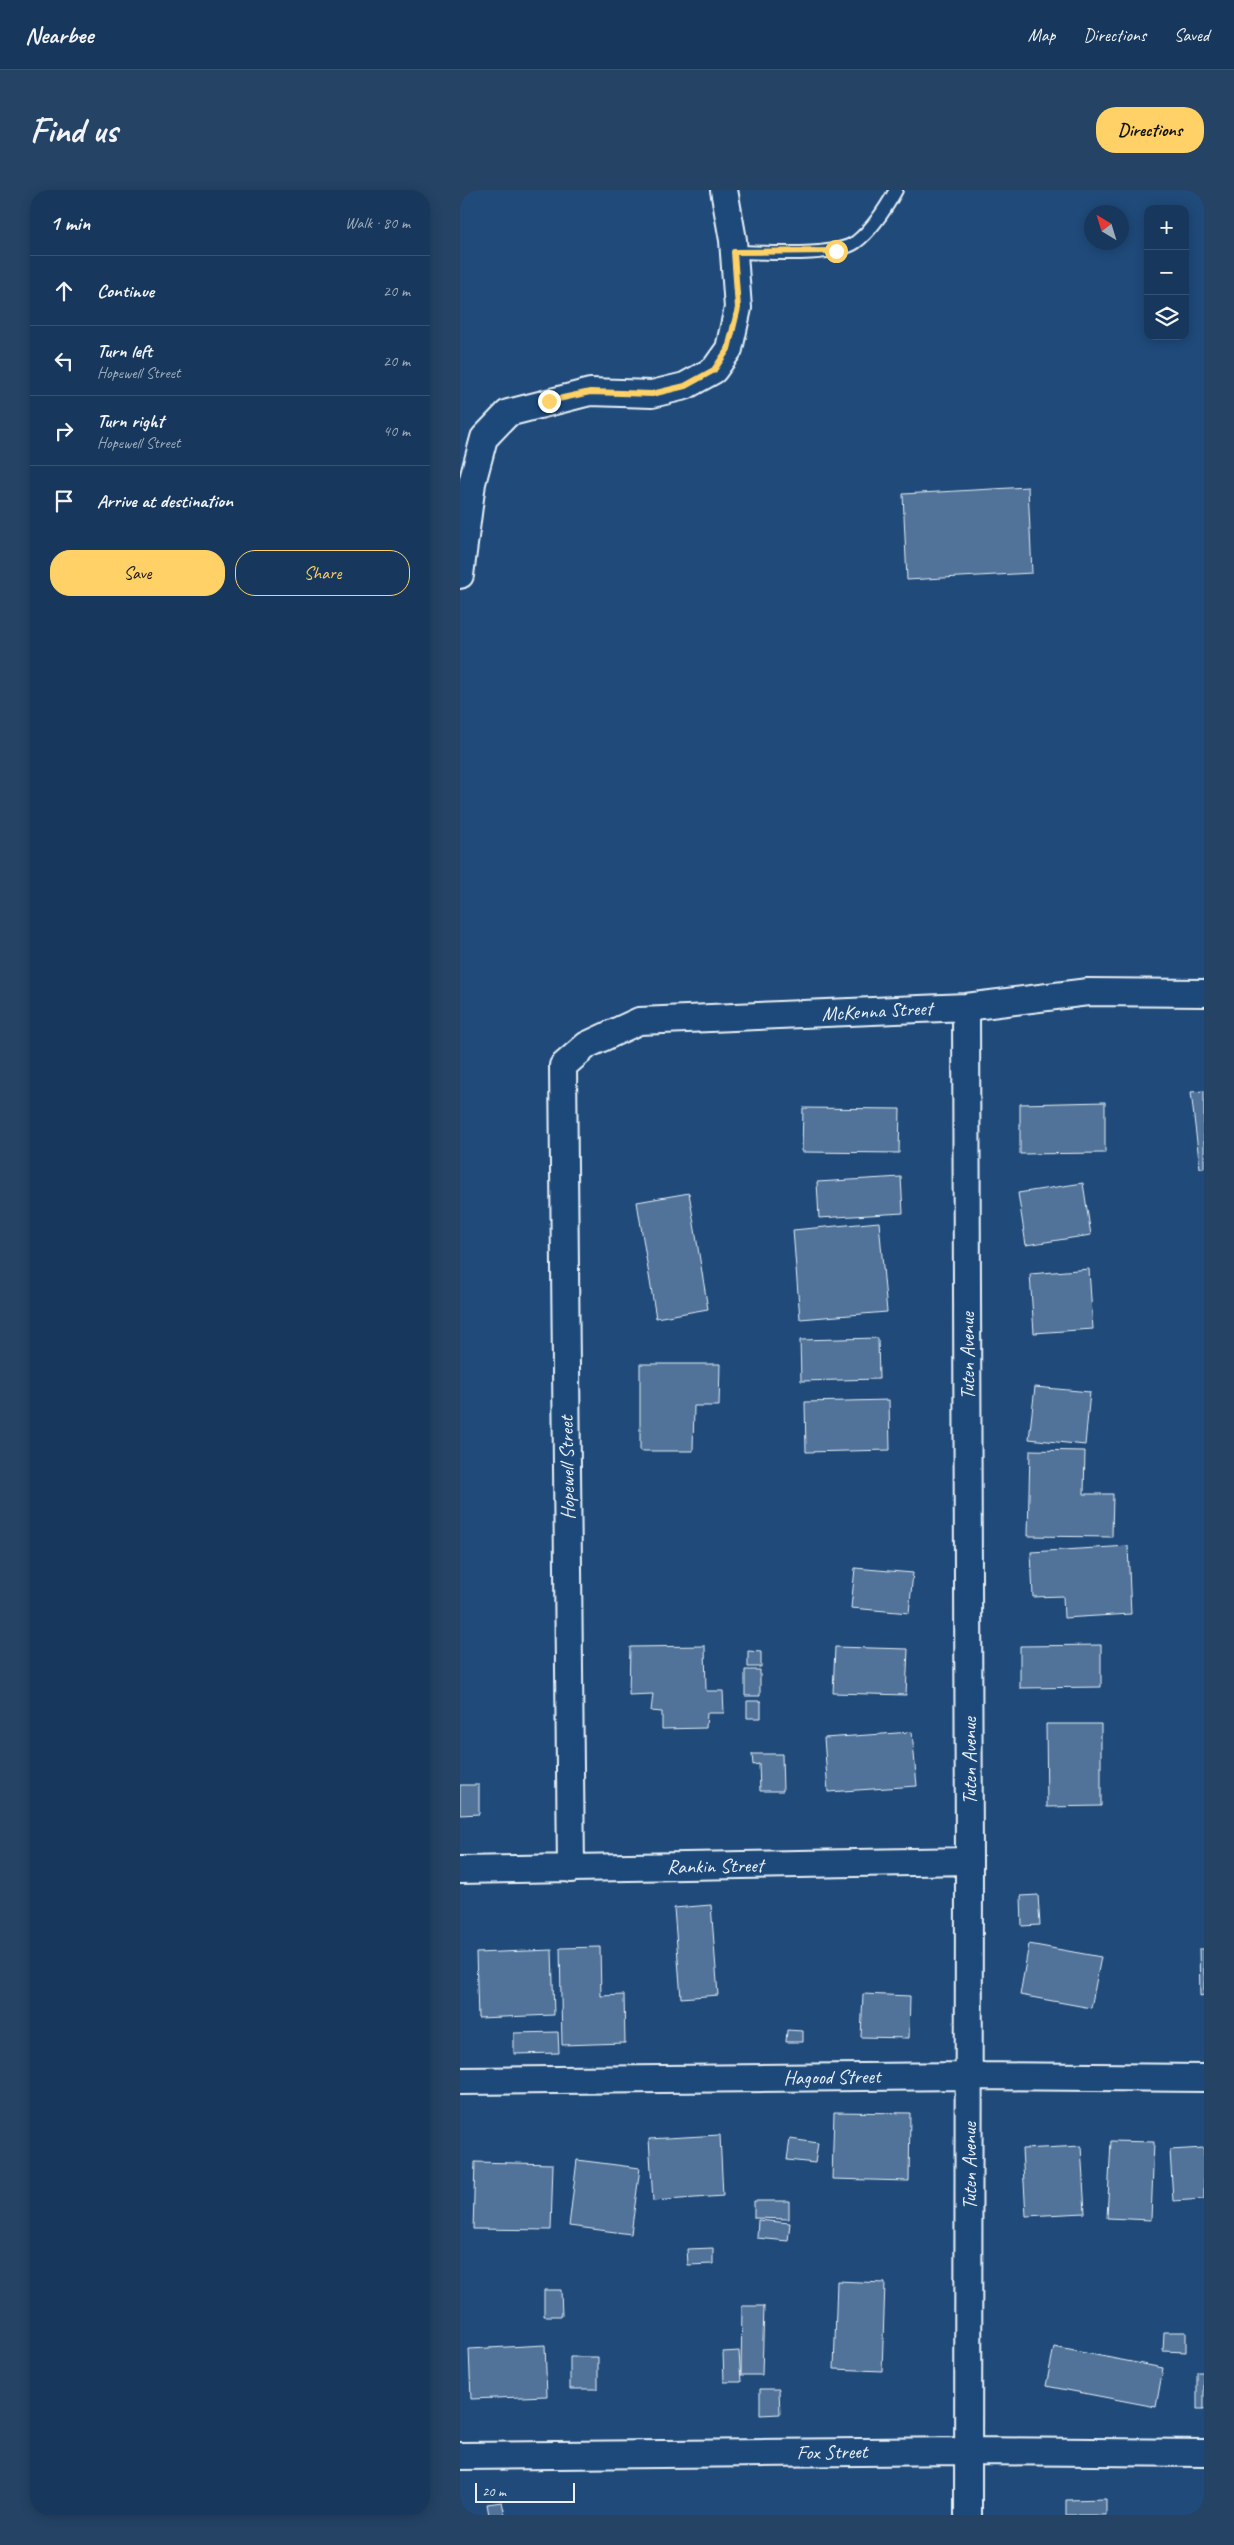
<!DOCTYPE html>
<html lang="en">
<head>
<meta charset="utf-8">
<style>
  body { margin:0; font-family:Caveat,sans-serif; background:#244365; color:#f1f3f6 }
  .controls { position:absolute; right:15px; top:15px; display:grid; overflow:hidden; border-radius:10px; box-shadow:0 2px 12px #0003 }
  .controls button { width:45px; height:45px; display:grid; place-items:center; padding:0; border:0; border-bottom:1px solid #365272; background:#17385c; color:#f1f3f6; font:25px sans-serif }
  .compass { position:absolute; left:624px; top:15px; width:45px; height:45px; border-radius:50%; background:#17385c; box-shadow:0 2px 12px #0003; rotate:322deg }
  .scale { position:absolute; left:15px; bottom:12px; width:100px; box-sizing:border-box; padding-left:5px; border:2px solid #e8f1f8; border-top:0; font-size:14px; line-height:18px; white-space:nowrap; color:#e8f1f8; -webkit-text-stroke:4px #1f4a7a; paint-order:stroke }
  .stop { position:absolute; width:15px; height:15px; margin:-11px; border:4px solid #ffd166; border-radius:50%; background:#fff }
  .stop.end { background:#ffd166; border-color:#fff; box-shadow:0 1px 5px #0008 }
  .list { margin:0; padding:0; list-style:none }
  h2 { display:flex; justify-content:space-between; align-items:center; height:65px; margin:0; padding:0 20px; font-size:21px }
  h2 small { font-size:16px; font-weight:400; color:#9eacbb }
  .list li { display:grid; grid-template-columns:32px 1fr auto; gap:15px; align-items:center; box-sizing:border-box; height:70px; padding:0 20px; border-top:1px solid #365272 }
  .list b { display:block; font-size:19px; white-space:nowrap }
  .list p { margin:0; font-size:16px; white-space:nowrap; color:#9eacbb }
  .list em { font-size:16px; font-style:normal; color:#9eacbb }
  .actions { display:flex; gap:10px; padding:15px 20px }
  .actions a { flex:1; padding:11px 0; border:1px solid #ffd166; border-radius:20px; text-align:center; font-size:18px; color:#ffd166 }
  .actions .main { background:#ffd166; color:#111 }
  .icon { flex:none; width:28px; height:28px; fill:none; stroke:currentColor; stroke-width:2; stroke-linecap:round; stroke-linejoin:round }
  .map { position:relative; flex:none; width:744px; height:2325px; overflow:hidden; border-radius:20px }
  header { display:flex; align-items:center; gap:30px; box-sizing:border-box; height:70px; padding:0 25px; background:#17385c; border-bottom:1px solid #365272 }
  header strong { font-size:24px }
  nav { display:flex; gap:28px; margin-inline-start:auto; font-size:18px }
  .intro { display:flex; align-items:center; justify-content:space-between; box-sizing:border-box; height:120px; padding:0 30px }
  h1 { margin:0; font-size:35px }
  .button { padding:12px 22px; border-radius:20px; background:#ffd166; color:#111; font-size:18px; font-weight:700 }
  main { display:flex; gap:30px; padding:0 30px }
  aside { flex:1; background:#17385c; border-radius:20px; box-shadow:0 2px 12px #0003 }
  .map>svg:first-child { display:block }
  .building { fill:#517399; stroke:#e8f1f8 }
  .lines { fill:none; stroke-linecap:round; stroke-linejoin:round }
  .lane-casing { stroke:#e8f1f8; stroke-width:16 }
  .street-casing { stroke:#e8f1f8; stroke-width:30 }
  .lane { stroke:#1f4a7a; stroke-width:12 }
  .street { stroke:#1f4a7a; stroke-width:26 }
  .route { stroke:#ffd166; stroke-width:6 }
  .labels { text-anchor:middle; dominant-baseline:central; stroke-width:4; stroke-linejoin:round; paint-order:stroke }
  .street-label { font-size:20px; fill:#e8f1f8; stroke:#1f4a7a }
</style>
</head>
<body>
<header>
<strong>Nearbee</strong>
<nav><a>Map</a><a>Directions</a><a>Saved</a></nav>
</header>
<div class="intro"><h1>Find us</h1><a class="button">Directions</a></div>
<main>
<aside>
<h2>1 min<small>Walk · 80 m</small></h2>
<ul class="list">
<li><svg class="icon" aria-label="ahead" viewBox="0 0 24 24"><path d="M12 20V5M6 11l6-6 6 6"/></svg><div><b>Continue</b></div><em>20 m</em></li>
<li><svg class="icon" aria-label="left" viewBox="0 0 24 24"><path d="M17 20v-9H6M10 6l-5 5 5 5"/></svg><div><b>Turn left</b><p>Hopewell Street</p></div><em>20 m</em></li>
<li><svg class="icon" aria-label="right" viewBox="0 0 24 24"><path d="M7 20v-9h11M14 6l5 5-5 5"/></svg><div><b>Turn right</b><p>Hopewell Street</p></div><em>40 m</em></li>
<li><svg class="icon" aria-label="arrive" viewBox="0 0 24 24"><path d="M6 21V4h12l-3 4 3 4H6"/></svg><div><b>Arrive at destination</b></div></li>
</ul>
<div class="actions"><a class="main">Save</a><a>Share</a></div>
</aside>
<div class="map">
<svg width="744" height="2325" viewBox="0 0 744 2325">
  <rect width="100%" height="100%" fill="#1f4a7a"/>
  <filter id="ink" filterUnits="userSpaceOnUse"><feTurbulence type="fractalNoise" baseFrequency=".02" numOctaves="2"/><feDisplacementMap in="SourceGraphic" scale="10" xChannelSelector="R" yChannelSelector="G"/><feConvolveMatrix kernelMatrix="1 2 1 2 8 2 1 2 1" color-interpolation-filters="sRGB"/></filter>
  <g filter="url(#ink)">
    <path class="building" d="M 568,297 L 572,383 L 447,390 L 443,304 Z
      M 744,901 L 744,978 L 740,978 L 731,902 Z
      M 645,912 L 645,963 L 560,964 L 560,914 Z
      M 343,918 L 440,919 L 439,963 L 342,962 Z
      M 441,987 L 443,1023 L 359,1028 L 357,992 Z
      M 623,993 L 631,1045 L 566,1055 L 558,1003 Z
      M 229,1003 L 248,1119 L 196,1128 L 177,1012 Z
      M 419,1032 L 427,1122 L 340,1129 L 333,1040 Z
      M 629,1079 L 633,1139 L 574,1143 L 570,1084 Z
      M 418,1148 L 419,1189 L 341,1191 L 340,1150 Z
      M 180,1174 L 260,1174 L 259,1216 L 234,1216 L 233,1261 L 180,1261 Z
      M 575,1197 L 630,1202 L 625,1255 L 569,1249 Z
      M 429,1210 L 430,1260 L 346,1262 L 345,1212 Z
      M 570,1260 L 625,1261 L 624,1304 L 653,1304 L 652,1347 L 568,1346 Z
      M 668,1356 L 671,1424 L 604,1428 L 603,1406 L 573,1407 L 571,1362 Z
      M 395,1378 L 453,1383 L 449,1423 L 391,1418 Z
      M 641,1455 L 641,1497 L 560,1498 L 560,1456 Z
      M 245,1456 L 246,1501 L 263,1501 L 264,1523 L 247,1523 L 246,1538 L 202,1539 L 202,1522 L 191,1521 L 193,1504 L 169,1505 L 170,1457 Z
      M 375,1457 L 448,1459 L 446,1505 L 373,1503 Z
      M 288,1461 L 301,1462 L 301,1477 L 288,1477 Z
      M 285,1480 L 300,1480 L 300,1506 L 285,1506 Z
      M 287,1511 L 301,1511 L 301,1528 L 287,1528 Z
      M 586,1534 L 641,1534 L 641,1616 L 587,1617 Z
      M 452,1542 L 457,1596 L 368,1602 L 364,1548 Z
      M 292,1564 L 322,1564 L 323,1601 L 300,1601 L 299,1574 L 293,1575 Z
      M 0,1595 L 19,1595 L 19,1624 L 0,1625 Z
      M 578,1705 L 580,1735 L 562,1736 L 561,1706 Z
      M 251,1715 L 258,1805 L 221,1808 L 214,1718 Z
      M 569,1754 L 641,1767 L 631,1818 L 560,1805 Z
      M 140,1757 L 141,1806 L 164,1805 L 165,1853 L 102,1855 L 100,1758 Z
      M 739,1759 L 744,1759 L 744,1805 L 740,1806 Z
      M 92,1760 L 94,1825 L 18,1828 L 16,1763 Z
      M 403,1804 L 450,1806 L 449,1848 L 401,1847 Z
      M 327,1840 L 343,1841 L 343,1852 L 326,1852 Z
      M 98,1842 L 99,1863 L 54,1864 L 54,1843 Z
      M 374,1922 L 450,1923 L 449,1991 L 372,1989 Z
      M 260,1945 L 263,2006 L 193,2011 L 189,1949 Z
      M 330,1949 L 358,1953 L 355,1973 L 327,1970 Z
      M 651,1951 L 694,1952 L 691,2030 L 647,2028 Z
      M 621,1956 L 625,2023 L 566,2026 L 562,1959 Z
      M 744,1958 L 744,2009 L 713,2011 L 710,1960 Z
      M 117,1970 L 180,1978 L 171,2044 L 109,2036 Z
      M 15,1972 L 93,1974 L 91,2040 L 13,2039 Z
      M 294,2011 L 329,2011 L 329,2029 L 294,2028 Z
      M 298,2030 L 330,2033 L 328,2051 L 297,2048 Z
      M 253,2058 L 253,2074 L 228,2075 L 227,2059 Z
      M 377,2091 L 425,2093 L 422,2181 L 374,2179 Z
      M 84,2100 L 101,2100 L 102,2126 L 84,2126 Z
      M 282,2116 L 304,2116 L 302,2185 L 281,2185 Z
      M 704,2142 L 726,2142 L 726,2162 L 703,2161 Z
      M 85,2155 L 87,2206 L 11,2209 L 9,2159 Z
      M 594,2157 L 703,2178 L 696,2217 L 586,2196 Z
      M 279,2161 L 281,2192 L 264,2192 L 263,2162 Z
      M 110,2167 L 138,2167 L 138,2199 L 110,2199 Z
      M 737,2182 L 744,2182 L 744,2219 L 737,2219 Z
      M 300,2199 L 319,2199 L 320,2224 L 300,2225 Z
      M 646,2309 L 646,2325 L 606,2325 L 606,2310 Z
      M 42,2312 L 45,2325 L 29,2325 L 27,2314 Z"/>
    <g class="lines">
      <defs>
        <path id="lane" d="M 274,62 C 303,62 374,68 396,52 C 413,39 426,18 436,0"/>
        <path id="street" d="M 0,385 L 12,293 L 24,248 L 48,223 L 130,202 L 192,204 L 225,196 L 254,180 L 269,159 L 278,118 L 273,50 L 264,0
          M 506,817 L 509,1671 L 508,2325
          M 111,1679 L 103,876 L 127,855 L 179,831 L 506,817 L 628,802 L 744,803
          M 0,1680 L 509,1671
          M 0,1891 L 509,1886 L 744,1888
          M 0,2266 L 507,2261 L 744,2263"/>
      </defs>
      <use href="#lane" class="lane-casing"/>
      <use href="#street" class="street-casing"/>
      <use href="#lane" class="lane"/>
      <use href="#street" class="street"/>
    </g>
  </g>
  <g class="lines" filter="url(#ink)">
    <path class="route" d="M 89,211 L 130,202 L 192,204 L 225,196 L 254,180 L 268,159 L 278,118 L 274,62 L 376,61"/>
  </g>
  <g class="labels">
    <g class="street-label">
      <text transform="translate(417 821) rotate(-3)">McKenna Street</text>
      <text transform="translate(507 1166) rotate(-90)">Tuten Avenue</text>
      <text transform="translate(107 1278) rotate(-91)">Hopewell Street</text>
      <text transform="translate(509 1571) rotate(-90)">Tuten Avenue</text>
      <text transform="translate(255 1676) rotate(-1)">Rankin Street</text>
      <text transform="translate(372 1887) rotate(-1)">Hagood Street</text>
      <text transform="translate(509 1976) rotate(-90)">Tuten Avenue</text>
      <text transform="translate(372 2262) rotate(-1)">Fox Street</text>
    </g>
  </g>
</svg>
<div class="controls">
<button>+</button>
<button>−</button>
<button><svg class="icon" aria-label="layers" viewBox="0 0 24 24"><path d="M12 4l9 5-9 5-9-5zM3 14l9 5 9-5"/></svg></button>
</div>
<svg class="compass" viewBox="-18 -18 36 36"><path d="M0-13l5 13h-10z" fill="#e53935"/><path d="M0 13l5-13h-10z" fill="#9eacbb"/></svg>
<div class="scale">20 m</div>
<div class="stop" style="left:376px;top:61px"></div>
<div class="stop end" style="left:89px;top:211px"></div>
</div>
</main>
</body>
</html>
